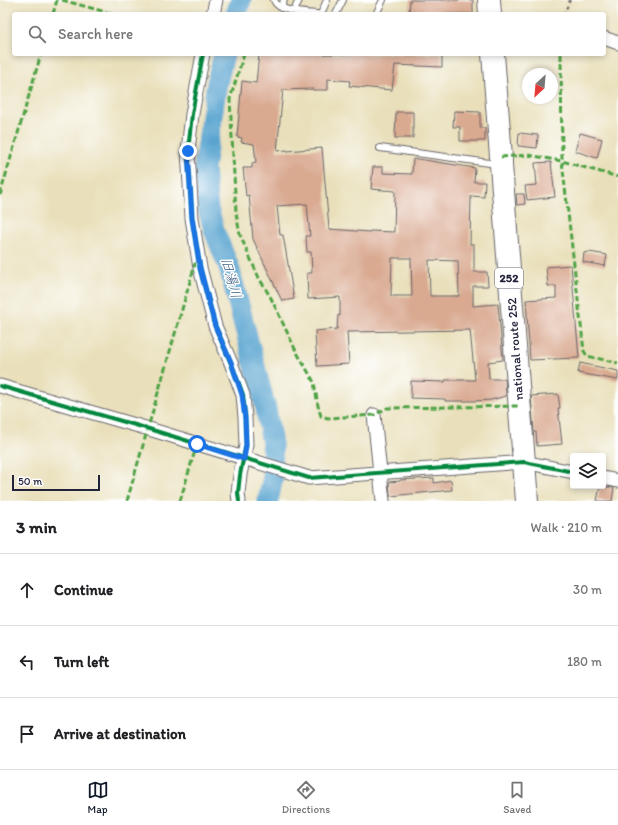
<!DOCTYPE html>
<html lang="en">
<head>
<meta charset="utf-8">
<style>
  body { margin:0; font-family:Itim,"Klee One",sans-serif; background:#f2f2f2; color:#202124 }
  .controls { position:absolute; right:12px; bottom:12px; display:grid; overflow:hidden; border-radius:4px; box-shadow:0 2px 6px #0003 }
  .controls button { width:36px; height:36px; display:grid; place-items:center; padding:0; border:0; border-bottom:1px solid #e0e0e0; background:#fff; color:#202124; font:20px sans-serif }
  .compass { position:absolute; left:522px; top:68px; width:36px; height:36px; border-radius:50%; background:#fff; box-shadow:0 2px 6px #0003; rotate:206deg }
  .scale { position:absolute; left:12px; bottom:10px; width:88px; box-sizing:border-box; padding-left:4px; border:2px solid #22223b; border-top:0; font-size:11px; line-height:14px; white-space:nowrap; color:#22223b; -webkit-text-stroke:3px #fff; paint-order:stroke }
  .stop { position:absolute; width:12px; height:12px; margin:-9px; border:3px solid #1a73e8; border-radius:50%; background:#fff }
  .stop.end { background:#1a73e8; border-color:#fff; box-shadow:0 1px 4px #0008 }
  .list { margin:0; padding:0; list-style:none }
  h2 { display:flex; justify-content:space-between; align-items:center; height:52px; margin:0; padding:0 16px; font-size:17px }
  h2 small { font-size:13px; font-weight:400; color:#757577 }
  .list li { display:grid; grid-template-columns:26px 1fr auto; gap:12px; align-items:center; box-sizing:border-box; height:72px; padding:0 16px; border-top:1px solid #e0e0e0 }
  .list b { display:block; font-size:15px; white-space:nowrap }
  .list em { font-size:13px; font-style:normal; color:#757577 }
  .icon { flex:none; width:22px; height:22px; fill:none; stroke:currentColor; stroke-width:2; stroke-linecap:round; stroke-linejoin:round }
  .map { position:relative; flex:none; width:618px; height:501px; overflow:hidden }
  .search { position:absolute; background:#fff; box-shadow:0 2px 6px #0003; left:12px; right:12px; top:12px; height:44px; display:flex; align-items:center; gap:10px; box-sizing:border-box; padding:0 14px; border-radius:4px; color:#757577; font-size:15px }
  .sheet { height:268px; background:#fff }
  nav { display:flex; justify-content:space-around; align-items:center; box-sizing:border-box; height:56px; border-top:1px solid #e0e0e0; background:#fff; font-size:11px; color:#757577 }
  nav a { display:grid; justify-items:center; gap:2px }
  nav .on { color:#111827 }
  .map>svg:first-child { display:block }
  .lines { fill:none; stroke-linecap:round; stroke-linejoin:round }
  .river { stroke:#56a3cf; stroke-width:21 }
  .building { fill:#d9a990; fill-rule:evenodd }
  .lane-casing { stroke:#686468; stroke-width:8 }
  .street-casing { stroke:#686468; stroke-width:15 }
  .highway-casing { stroke:#686468; stroke-width:24 }
  .path { stroke:#686468; stroke-width:2; stroke-dasharray:3 3; stroke-linecap:butt }
  .lane { stroke:#fff; stroke-width:6 }
  .street { stroke:#fff; stroke-width:13 }
  .highway { stroke:#fff; stroke-width:22 }
  .quiet { stroke:#50a245; stroke-width:3; stroke-dasharray:6 3; stroke-linecap:butt }
  .cycleway-casing { stroke:#fff; stroke-width:6 }
  .cycleway { stroke:#00873e; stroke-width:4 }
  .route { stroke:#1a73e8; stroke-width:5 }
  .labels { text-anchor:middle; dominant-baseline:central; stroke-width:3; stroke-linejoin:round; paint-order:stroke }
  .shield { fill:#fff; stroke:#646476; stroke-width:1 }
  .shield-label { font-size:12px; font-weight:bold; fill:#22223b }
  .street-label { font-size:13px; fill:#22223b; stroke:#fff }
  .water-label { font-size:14px; font-style:italic; fill:#395c7e; stroke:#fff }
</style>
</head>
<body>
<div class="map">
<svg width="618" height="501" viewBox="0 0 618 501">
  <rect width="100%" height="100%" fill="#fff"/>
  <filter id="ink" filterUnits="userSpaceOnUse"><feTurbulence type="fractalNoise" baseFrequency=".025" numOctaves="2"/><feDisplacementMap in="SourceGraphic" scale="8" xChannelSelector="R" yChannelSelector="G"/><feConvolveMatrix kernelMatrix="1 2 1 2 8 2 1 2 1" color-interpolation-filters="sRGB"/></filter>
  <filter id="wash" filterUnits="userSpaceOnUse"><feTurbulence type="fractalNoise" baseFrequency=".012" numOctaves="4" result="noise"/><feDisplacementMap in="SourceGraphic" scale="16" xChannelSelector="R" yChannelSelector="G"/><feGaussianBlur stdDeviation="0.9" result="paint"/><feColorMatrix in="noise" values="0 0 0 0 0 0 0 0 0 0 0 0 0 0 0 0 0 1.4 0 .05"/><feComposite in="paint" operator="in"/></filter>
  <g filter="url(#wash)">
    <rect width="100%" height="100%" fill="#e9e0bb"/>
    <g class="lines">
      <path class="river" d="M 236,14 L 241,0
        M 224,54 L 217,83 L 204,169 L 208,209 L 215,233 L 229,267 L 266,409 L 272,444 L 273,477 L 268,501"/>
    </g>
    <g id="blocks">
      <path class="building" d="M 410,0 L 473,0 L 473,14 L 409,14 Z
        M 259,54 L 442,54 L 442,67 L 395,65 L 392,90 L 349,86 L 350,81 L 328,79 L 328,90 L 313,90 L 313,89 L 283,90 L 277,151 L 287,150 L 287,151 L 322,148 L 329,229 L 370,232 L 370,231 L 394,232 L 395,191 L 371,189 L 373,167 L 383,167 L 383,173 L 412,174 L 413,159 L 418,159 L 475,168 L 474,182 L 485,182 L 484,197 L 471,196 L 470,244 L 474,244 L 474,272 L 487,272 L 488,286 L 473,286 L 473,306 L 498,304 L 503,360 L 488,362 L 489,379 L 505,379 L 506,396 L 491,400 L 473,401 L 445,401 L 445,399 L 411,398 L 411,381 L 445,382 L 445,380 L 475,380 L 470,330 L 347,332 L 349,364 L 317,366 L 315,331 L 337,329 L 338,315 L 340,316 L 340,297 L 308,299 L 307,273 L 312,273 L 311,252 L 307,252 L 306,236 L 310,236 L 307,204 L 277,206 L 280,235 L 283,235 L 294,299 L 282,301 L 253,239 L 249,195 L 246,196 L 243,168 L 252,168 L 252,163 L 256,162 L 254,144 L 241,142 L 242,138 L 237,137 L 242,81 L 256,83 ZM 392,258 L 411,258 L 412,296 L 391,296 ZM 429,260 L 458,261 L 459,296 L 430,296 Z
        M 454,111 L 480,112 L 480,128 L 485,128 L 485,141 L 460,141 L 460,127 L 453,127 Z
        M 396,112 L 413,112 L 413,138 L 395,138 Z
        M 519,133 L 538,135 L 537,148 L 518,146 Z
        M 580,133 L 602,139 L 597,158 L 575,151 Z
        M 551,162 L 555,197 L 527,200 L 525,186 L 537,185 L 535,163 Z
        M 516,194 L 524,194 L 525,204 L 517,205 Z
        M 589,252 L 607,255 L 605,266 L 583,262 L 584,253 Z
        M 571,265 L 579,358 L 530,360 L 526,300 L 556,298 L 556,286 L 548,286 L 546,267 Z
        M 580,363 L 618,371 L 618,380 L 578,373 Z
        M 558,394 L 560,408 L 558,408 L 562,444 L 537,446 L 536,432 L 534,432 L 531,396 Z
        M 434,478 L 434,483 L 451,480 L 452,490 L 390,496 L 389,482 L 400,481 L 400,480 Z
        M 600,486 L 614,488 L 612,501 L 597,501 Z"/>
    </g>
  </g>
  <g filter="url(#ink)">
    <use href="#blocks" fill-opacity="0" stroke="#686468" stroke-width="1"/>
    <g class="lines">
      <defs>
        <path id="lane" d="M 274,0 C 278,12 305,13 317,14
          M 281,8 L 284,0
          M 294,11 L 299,0
          M 321,14 L 327,0
          M 336,14 L 343,0
          M 376,14 L 383,0
          M 380,148 L 497,164"/>
        <path id="street" d="M 213,14 L 216,0
          M 604,38 L 618,43
          M 203,54 L 192,114 L 188,151 L 192,218 L 200,268 L 215,326 L 231,363 L 243,395 L 245,418 L 246,445 L 240,475 L 238,493 L 239,501
          M 0,386 L 149,429 L 309,478 L 524,462 L 573,472
          M 374,415 L 383,501
          M 603,478 L 618,481"/>
        <path id="highway" d="M 489,0 L 490,14
          M 493,54 L 501,157 L 501,165 L 527,501"/>
      </defs>
      <use href="#lane" class="lane-casing"/>
      <use href="#street" class="street-casing"/>
      <use href="#highway" class="highway-casing"/>
      <path class="path" d="M 564,14 L 570,0"/>
      <use href="#lane" class="lane"/>
      <use href="#street" class="street"/>
      <use href="#highway" class="highway"/>
      <path class="quiet" d="M 62,0 L 113,14
        M 53,14 L 57,0
        M 244,54 L 230,99 L 236,213 L 240,235 L 259,278 L 271,298 L 296,351 L 314,382 L 318,406 L 321,416 L 328,418 L 374,415 L 387,408 L 519,406
        M 561,54 L 562,161 L 584,351 L 587,356 L 618,363
        M 501,157 L 528,155 L 562,161 L 618,177
        M 0,195 L 41,54
        M 127,501 L 195,264 L 199,262
        M 180,501 L 197,444"/>
      <defs>
        <path id="cycleway" d="M 203,54 L 192,114 L 188,151 L 192,218 L 200,268 L 215,326 L 231,363 L 243,395 L 245,418 L 246,445 L 240,475 L 238,493 L 239,501
          M 0,386 L 149,429 L 309,478 L 524,462 L 573,472"/>
      </defs>
      <use href="#cycleway" class="cycleway-casing"/>
      <use href="#cycleway" class="cycleway"/>
    </g>
  </g>
  <g class="lines" filter="url(#ink)">
    <path class="route" d="M 188,151 L 192,218 L 200,268 L 215,326 L 231,362 L 242,395 L 245,418 L 246,445 L 244,459 L 197,444"/>
  </g>
  <g class="labels">
    <rect class="shield" x="495" y="268" width="28" height="20" rx="3"/>
    <g class="shield-label">
      <text x="509" y="278">252</text>
    </g>
    <g class="street-label">
      <text transform="translate(515 349) rotate(-94)">national route 252</text>
    </g>
    <g class="water-label">
      <text transform="translate(231 278) rotate(74)">旧湯川</text>
    </g>
  </g>
</svg>
<div class="controls">
<button><svg class="icon" aria-label="layers" viewBox="0 0 24 24"><path d="M12 4l9 5-9 5-9-5zM3 14l9 5 9-5"/></svg></button>
</div>
<svg class="compass" viewBox="-18 -18 36 36"><path d="M0-13l5 13h-10z" fill="#e53935"/><path d="M0 13l5-13h-10z" fill="#757577"/></svg>
<div class="scale">50 m</div>
<div class="stop" style="left:197px;top:444px"></div>
<div class="stop end" style="left:188px;top:151px"></div>
<div class="search"><svg class="icon" aria-label="search" viewBox="0 0 24 24"><circle cx="10" cy="10" r="6"/><path d="M15 15l6 6"/></svg>Search here</div>
</div>
<section class="sheet">
<h2>3 min<small>Walk · 210 m</small></h2>
<ul class="list">
<li><svg class="icon" aria-label="ahead" viewBox="0 0 24 24"><path d="M12 20V5M6 11l6-6 6 6"/></svg><div><b>Continue</b></div><em>30 m</em></li>
<li><svg class="icon" aria-label="left" viewBox="0 0 24 24"><path d="M17 20v-9H6M10 6l-5 5 5 5"/></svg><div><b>Turn left</b></div><em>180 m</em></li>
<li><svg class="icon" aria-label="arrive" viewBox="0 0 24 24"><path d="M6 21V4h12l-3 4 3 4H6"/></svg><div><b>Arrive at destination</b></div></li>
</ul>
</section>
<nav>
<a class="on"><svg class="icon" aria-label="map" viewBox="0 0 24 24"><path d="M3 6l6-2 6 2 6-2v14l-6 2-6-2-6 2zM9 4v14M15 6v14"/></svg>Map</a>
<a><svg class="icon" aria-label="directions" viewBox="0 0 24 24"><path d="M12 3l9 9-9 9-9-9zM9 14v-3h6M13 9l2 2-2 2"/></svg>Directions</a>
<a><svg class="icon" aria-label="saved" viewBox="0 0 24 24"><path d="M7 4h10v16l-5-4-5 4z"/></svg>Saved</a>
</nav>
</body>
</html>
